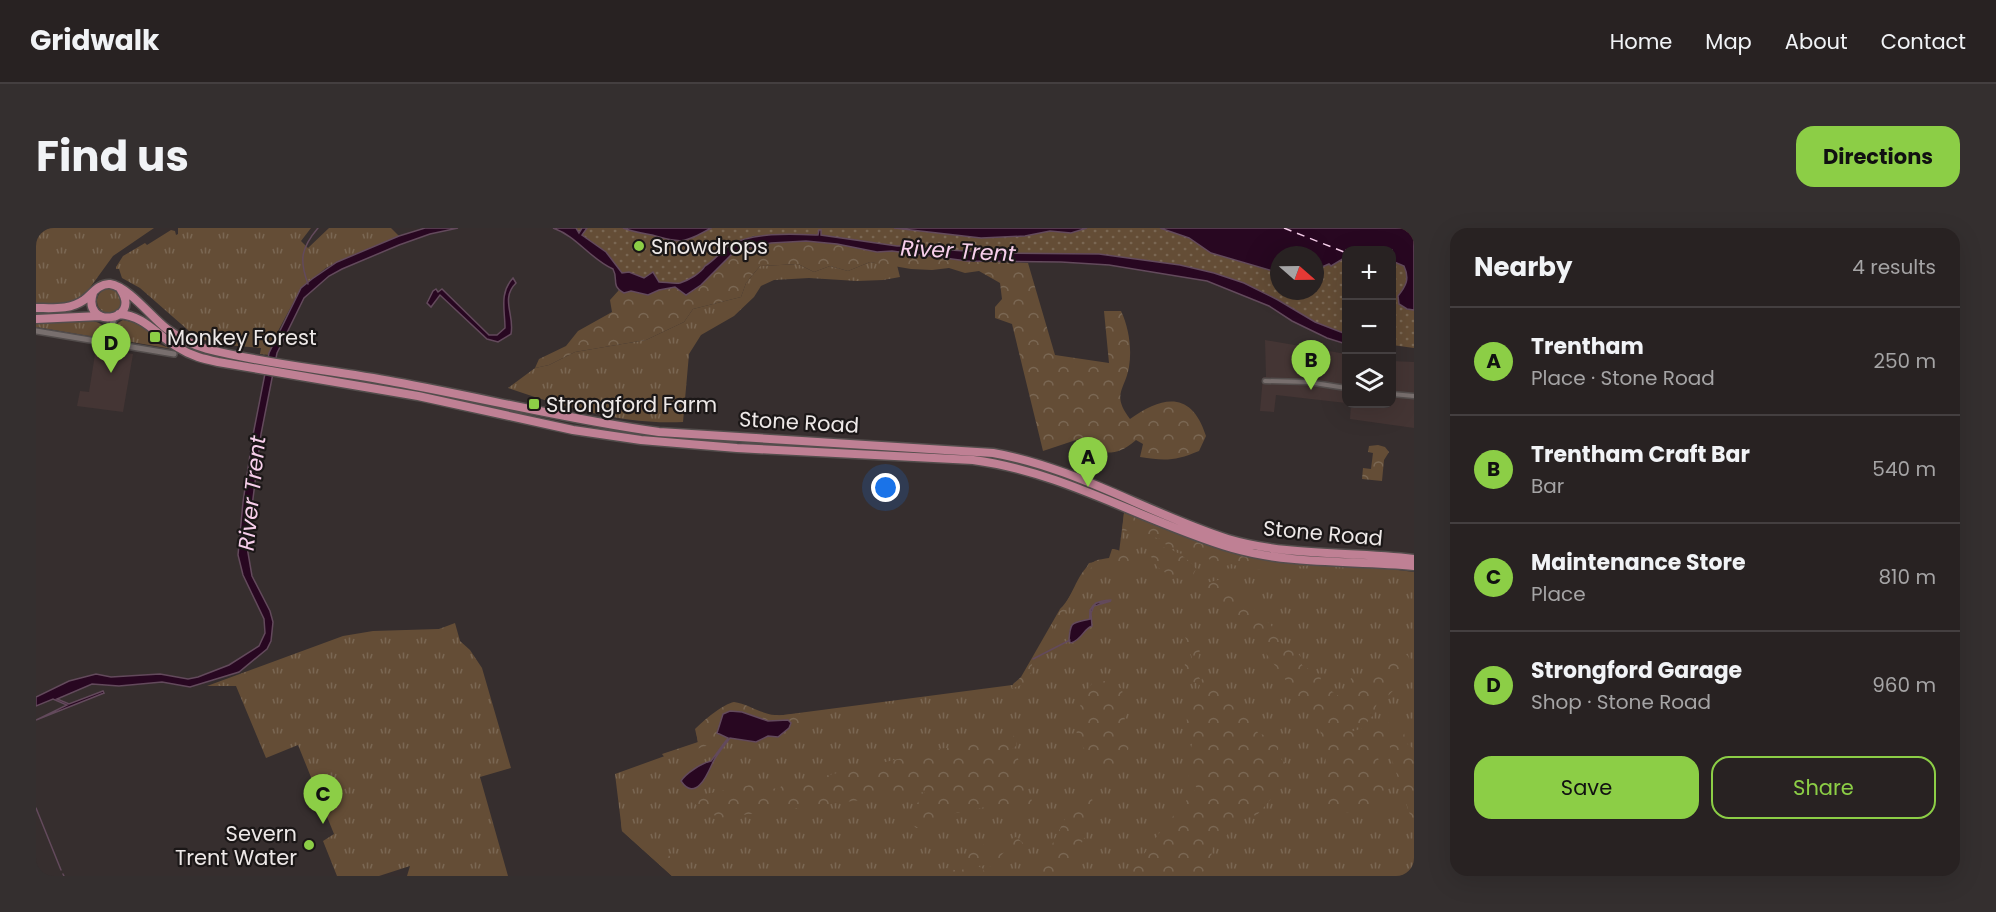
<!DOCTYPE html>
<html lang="en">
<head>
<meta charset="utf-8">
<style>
  body { margin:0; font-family:Poppins,sans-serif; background:#342f2f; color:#f1f3f6 }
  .controls { position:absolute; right:18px; top:18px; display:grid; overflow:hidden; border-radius:12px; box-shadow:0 6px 24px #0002 }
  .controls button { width:54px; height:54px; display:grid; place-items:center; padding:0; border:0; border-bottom:2px solid #443f40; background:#282222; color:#f1f3f6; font:30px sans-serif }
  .compass { position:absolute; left:1234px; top:18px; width:54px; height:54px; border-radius:50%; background:#282222; box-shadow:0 6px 24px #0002; rotate:110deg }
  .you { position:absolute; left:850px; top:260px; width:21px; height:21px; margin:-15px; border:4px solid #fff; border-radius:50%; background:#1a73e8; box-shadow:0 0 0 9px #1a73e833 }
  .badge { display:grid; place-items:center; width:39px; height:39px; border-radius:50%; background:#8cce46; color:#111; font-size:20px; font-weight:700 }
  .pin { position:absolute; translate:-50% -50px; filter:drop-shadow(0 2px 3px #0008) }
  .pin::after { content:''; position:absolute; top:32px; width:21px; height:18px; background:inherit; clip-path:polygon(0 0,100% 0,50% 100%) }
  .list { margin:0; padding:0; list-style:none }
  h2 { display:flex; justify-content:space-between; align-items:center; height:78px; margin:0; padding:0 24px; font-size:26px }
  h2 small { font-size:20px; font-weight:400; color:#a5a4a5 }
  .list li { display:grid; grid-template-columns:39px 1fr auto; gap:18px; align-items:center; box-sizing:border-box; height:108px; padding:0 24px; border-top:2px solid #443f40 }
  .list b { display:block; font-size:22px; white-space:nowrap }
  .list p { margin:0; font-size:20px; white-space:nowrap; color:#a5a4a5 }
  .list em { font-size:20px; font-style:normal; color:#a5a4a5 }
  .actions { display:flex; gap:12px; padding:18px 24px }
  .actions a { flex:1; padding:14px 0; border:2px solid #8cce46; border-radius:18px; text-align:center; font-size:21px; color:#8cce46 }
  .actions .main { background:#8cce46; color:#111 }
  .icon { flex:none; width:33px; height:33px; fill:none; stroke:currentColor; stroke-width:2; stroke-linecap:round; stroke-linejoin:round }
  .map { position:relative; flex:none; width:1378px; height:648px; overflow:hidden; border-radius:18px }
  header { display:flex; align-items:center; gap:36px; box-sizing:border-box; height:84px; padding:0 30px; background:#282222; border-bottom:2px solid #443f40 }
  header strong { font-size:28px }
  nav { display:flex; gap:33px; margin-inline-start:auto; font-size:21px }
  .intro { display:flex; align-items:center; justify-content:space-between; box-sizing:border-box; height:144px; padding:0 36px }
  h1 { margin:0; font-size:42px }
  .button { padding:15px 27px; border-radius:18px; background:#8cce46; color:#111; font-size:21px; font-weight:700 }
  main { display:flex; gap:36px; padding:0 36px }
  aside { flex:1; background:#282222; border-radius:18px; box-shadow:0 6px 24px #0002 }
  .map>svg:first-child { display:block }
  .built { fill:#443534 }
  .grass { fill:url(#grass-tufts) }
  .forest { fill:url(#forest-crowns) }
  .park { fill:url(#park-dots); fill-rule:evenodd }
  .water { fill:#280721; stroke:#634a5c; stroke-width:1.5 }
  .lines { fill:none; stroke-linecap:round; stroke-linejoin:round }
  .stream { stroke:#634a5c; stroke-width:1.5 }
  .ferry { stroke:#f7cfeb; stroke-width:1.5; stroke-dasharray:8 6; stroke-linecap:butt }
  .pedestrian-casing { stroke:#534d4c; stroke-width:7 }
  .minor-casing { stroke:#534d4c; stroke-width:8 }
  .trunk-casing { stroke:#534d4c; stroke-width:11 }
  .pedestrian { stroke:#786f6e; stroke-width:4 }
  .minor { stroke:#786f6e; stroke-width:5 }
  .trunk { stroke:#bf8094; stroke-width:8 }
  .poi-dot { fill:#8cce46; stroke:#1b1717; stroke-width:2 }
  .labels { text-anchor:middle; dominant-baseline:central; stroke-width:4.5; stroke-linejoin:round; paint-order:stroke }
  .poi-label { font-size:21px; fill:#ede8e7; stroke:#1b1717; text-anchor:start }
  .street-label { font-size:21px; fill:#ede8e7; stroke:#1b1717 }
  .water-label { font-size:22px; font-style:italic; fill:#f7cfeb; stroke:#1b1717 }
</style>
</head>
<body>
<header>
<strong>Gridwalk</strong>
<nav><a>Home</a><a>Map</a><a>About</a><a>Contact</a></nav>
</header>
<div class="intro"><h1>Find us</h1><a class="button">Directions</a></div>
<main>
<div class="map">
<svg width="1378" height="648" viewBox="0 0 1378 648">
  <defs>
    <pattern id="grass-tufts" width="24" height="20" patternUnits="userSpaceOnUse" patternTransform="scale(1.5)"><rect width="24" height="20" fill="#644d36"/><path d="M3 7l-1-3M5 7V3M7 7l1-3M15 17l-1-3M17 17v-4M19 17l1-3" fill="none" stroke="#7a6753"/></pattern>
    <pattern id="forest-crowns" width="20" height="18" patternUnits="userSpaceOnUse" patternTransform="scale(1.5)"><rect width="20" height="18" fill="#644d36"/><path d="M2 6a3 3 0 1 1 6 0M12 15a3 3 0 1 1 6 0" fill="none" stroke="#7a6753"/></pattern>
    <pattern id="park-dots" width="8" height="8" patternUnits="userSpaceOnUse" patternTransform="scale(1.5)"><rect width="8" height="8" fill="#644d36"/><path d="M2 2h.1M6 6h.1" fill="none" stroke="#7a6753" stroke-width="1.8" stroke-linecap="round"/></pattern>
  </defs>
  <rect width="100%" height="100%" fill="#362e2e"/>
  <path class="built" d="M 1229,112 L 1310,126 L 1310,175 L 1240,167 L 1238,184 L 1224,183 L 1227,149 L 1230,149 Z
    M 60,120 L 97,126 L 87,184 L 41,178 L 44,163 L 53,164 Z
    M 1356,133 L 1378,134 L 1378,200 L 1314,191 L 1315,176 L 1356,176 Z"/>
  <path class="grass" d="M 0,0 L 118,0 L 77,28 L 53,61 L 37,75 L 24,77 L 0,77 Z
    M 142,0 L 275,0 L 265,13 L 272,20 L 293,0 L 355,0 L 363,8 L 301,34 L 290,40 L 265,60 L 242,103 L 233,127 L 224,126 L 225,120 L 189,117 L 161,110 L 104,60 L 86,50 L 83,41 L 80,41 L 80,39 L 87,28 L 109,15 L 111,17 L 135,2 L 139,3 L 140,7 L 142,6 Z
    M 834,34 L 861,37 L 864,49 L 847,52 L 821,53 L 773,50 L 738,52 L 725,58 L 718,69 L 698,88 L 665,107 L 653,126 L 647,194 C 588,197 527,179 472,160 L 499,140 L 513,137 L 539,124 L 610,112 L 648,94 L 657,81 L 705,69 L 710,55 L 724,38 L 762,36 L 778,44 L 794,38 L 812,43 Z
    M61 73a12 12 0 1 1 24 0a12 12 0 1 1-24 0Z
    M 87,92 L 104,96 L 116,107 L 116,111 L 120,115 L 136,121 L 78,111 L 77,101 L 82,95 Z
    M 43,93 C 55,93 67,91 70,105 L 65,110 L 0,99 L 0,95 Z
    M 1088,285 L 1182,319 L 1378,344 L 1378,648 L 636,648 L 586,603 L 579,546 L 662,516 L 660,501 L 732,489 L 983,456 L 1053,335 L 1065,333 L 1081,340 Z
    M 419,395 L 424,413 L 434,422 L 446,440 L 475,540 L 444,549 L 472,648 L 371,648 L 374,638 L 343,648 L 301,648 L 287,613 L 298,606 L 262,517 L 230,530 L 200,458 L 171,458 L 307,408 L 337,403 L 403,401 Z"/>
  <path class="forest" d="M 770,13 L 801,16 L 840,24 L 856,23 L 931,33 L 992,35 L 1019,127 L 1073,135 L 1068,83 L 1085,83 C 1093,100 1096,121 1093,139 C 1089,162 1075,166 1094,191 C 1127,167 1156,163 1170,208 L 1163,223 C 1139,233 1129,233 1104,229 L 1107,216 L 1100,212 C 1081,228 1075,225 1051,223 L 1049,209 L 1007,223 L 976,96 L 959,90 L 959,79 L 966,71 L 964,55 L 943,43 L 929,45 L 913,40 L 896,42 L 875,41 L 834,34 L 812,43 L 794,38 L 778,44 L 762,36 L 724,38 L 710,55 L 705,69 L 657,81 L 648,94 L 610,112 L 539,124 L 513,137 L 499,140 L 503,131 L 530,118 L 542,103 L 576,84 L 574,72 L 583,62 L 588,65 L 595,63 L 612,67 L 622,62 L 639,59 L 650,67 L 665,57 L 699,23 L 735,15 Z
    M 1342,217 L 1349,219 L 1353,224 L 1348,232 L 1346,253 L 1326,251 L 1327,240 L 1335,241 L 1337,225 L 1332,224 L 1333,218 Z
    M 1088,285 L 1182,319 L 1271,336 L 1268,338 C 1243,340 1219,345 1195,336 L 1190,338 L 1184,337 L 1169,329 L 1156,328 L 1130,317 L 1128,312 L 1092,302 L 1086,304 Z
    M 1116,319 C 1121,320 1127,319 1131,320 C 1141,323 1155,333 1160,341 L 1157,347 L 1146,352 C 1131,347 1115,339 1114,322 Z
    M 1076,321 C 1087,321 1097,332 1096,343 L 1083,346 L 1071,338 L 1061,335 L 1055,340 L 1032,379 L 1017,400 L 1012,414 L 1003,423 L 1002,429 L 996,434 L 996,442 L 989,456 L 976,460 L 977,456 L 985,449 L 1024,381 C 1039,367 1040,343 1059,333 C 1063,331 1068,331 1073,330 Z
    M 1186,351 L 1201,365 L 1214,370 L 1223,391 L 1229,391 L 1239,402 L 1238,405 L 1244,411 L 1246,418 L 1255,418 L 1266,430 L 1266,437 C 1272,442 1281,443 1285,449 L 1284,455 L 1304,469 L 1314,457 L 1315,449 L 1326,450 L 1371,427 L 1373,430 C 1366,449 1361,466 1341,474 L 1338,487 L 1334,490 L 1330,496 L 1322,495 L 1310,485 L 1310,489 L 1302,503 L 1317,503 L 1351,494 L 1357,498 L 1358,496 L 1367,500 L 1370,515 L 1378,521 L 1378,599 L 1355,529 L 1353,511 L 1345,512 L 1345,521 L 1341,525 L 1348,556 L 1349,581 L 1338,585 L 1325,579 L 1318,583 L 1308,585 L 1304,592 L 1292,596 L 1289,517 L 1282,496 L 1212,401 L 1193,380 L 1171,367 L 1166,356 Z
    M 1149,408 L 1153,408 L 1156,412 L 1155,415 L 1164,420 L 1162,434 L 1167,437 L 1164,440 L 1166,445 L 1163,449 L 1165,453 L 1169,445 L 1173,447 L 1173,451 L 1183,455 L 1215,481 L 1215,491 L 1222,505 L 1239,511 L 1243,516 L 1242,522 L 1237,523 L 1239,530 L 1245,531 L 1255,540 L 1256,546 L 1247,552 L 1244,561 L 1220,588 L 1208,583 L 1204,598 L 1199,598 L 1191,607 L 1174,617 L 1177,620 L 1175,623 C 1178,636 1172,639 1164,647 L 1092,648 L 1127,600 L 1161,560 L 1153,549 L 1152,531 L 1156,516 L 1150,498 L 1153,472 L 1162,464 L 1164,457 C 1152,452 1148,448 1149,433 L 1144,428 L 1148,420 L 1153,432 L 1156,430 Z
    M 1070,453 L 1086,461 L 1089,485 L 1088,501 L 1094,503 L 1091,513 L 1094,517 L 1086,537 L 1073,542 C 1059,536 1040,516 1040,499 C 1040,484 1048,466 1057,454 Z
    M 698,474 C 712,476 725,486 739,487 C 752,488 765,484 778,485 C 776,497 771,500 760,501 L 752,494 L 686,504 L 686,511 L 675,511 L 675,516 L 673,517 L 630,531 L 626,526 L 662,514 L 659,501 C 667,493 687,476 698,474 Z
    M 975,505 L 980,511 L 980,518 L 974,523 L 982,530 L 983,536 L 980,543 L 988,548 L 991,562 L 990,567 L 996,572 C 993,583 985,581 975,583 L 969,575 L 915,586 L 904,590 L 901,596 L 891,600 L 880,600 L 871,590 L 889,564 L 793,576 L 787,580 C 779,576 775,578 769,584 L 761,580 L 683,590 L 654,573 L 653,570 L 656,569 L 728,554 L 735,561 L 743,560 L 750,555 L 771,552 Z
    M 1045,570 L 1049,573 L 1056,571 L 1064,594 L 1049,600 L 1050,609 L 1047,611 C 1044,623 1041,632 1031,640 L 1033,644 L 1030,648 L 1000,648 L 1034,581 Z
    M 589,592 L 592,592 L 595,595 L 595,599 L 599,601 L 600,605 L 608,609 L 613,609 L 620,623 L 630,625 L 637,631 L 635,636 L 641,638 L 640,641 L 647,646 L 656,648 L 636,648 L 586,603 L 585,595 Z
    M 980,609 L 987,615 L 984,619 L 974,620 L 966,626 L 967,633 L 956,639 L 951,637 L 942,638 L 947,641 L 949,645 L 948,648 L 908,648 L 909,640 L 923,643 L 928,641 C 931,634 928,628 932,621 L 939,620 L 943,616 L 960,619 Z"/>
  <path class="park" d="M 540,0 L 1378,0 L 1378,120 L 1356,117 L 1356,22 L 1310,22 L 1310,106 L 1279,94 L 1242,72 L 1208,55 L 1178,45 L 1144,37 L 1063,26 L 960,25 L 884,20 L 876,18 L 861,18 L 785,7 L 785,2 L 782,7 L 717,8 L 685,26 L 669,38 C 665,45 653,53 644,55 C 638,56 629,54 623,54 L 617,44 L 608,50 L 601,48 L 591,58 L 587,55 L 584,48 L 586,49 L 586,45 L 570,24 L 541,4 ZM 1243,27 L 1279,27 L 1279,63 L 1243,63 Z"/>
  <path class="water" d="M 389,0 L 422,0 L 394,6 L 363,17 L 306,41 L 293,48 L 268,70 L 241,125 L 225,206 L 211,319 L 216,348 L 234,383 L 237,394 L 235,413 L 231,421 L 203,444 L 154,459 L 126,454 L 83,458 L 56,456 L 21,471 L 33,476 L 67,463 L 68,465 L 0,492 L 31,477 L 17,471 L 0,478 L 0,469 L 33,453 L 60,446 L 75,449 L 124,446 L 152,451 L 162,449 L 193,437 L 223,418 L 229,405 L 228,391 L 207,347 L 202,327 L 207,274 L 217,207 L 233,125 L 265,60 L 276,51 L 301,34 L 363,8 Z
    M 517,0 L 540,0 L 543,5 L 546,0 L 551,0 L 546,7 L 570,24 L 586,45 L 593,44 L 608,50 L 617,44 L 623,54 C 629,54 638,56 644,55 C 653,52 665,45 669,38 C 679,32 685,23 694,17 C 717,4 756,6 782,7 L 783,2 L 785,2 L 785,7 L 861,18 L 876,18 L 884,20 L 960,25 L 1063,26 L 1144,37 L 1178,45 L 1208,55 L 1242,72 L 1279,94 L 1310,106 L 1310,116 L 1291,110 L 1256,93 L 1233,78 L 1171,53 L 1073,37 L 1025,34 L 931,33 L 856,23 L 841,24 L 801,16 L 770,13 L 735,15 L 699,23 L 665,57 L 650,67 L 639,59 L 623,62 L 612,67 L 595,63 L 588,65 C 574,57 583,52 577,41 C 554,31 541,8 517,0 Z
    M 587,0 L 675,0 C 647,16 646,15 616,7 C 606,5 597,4 587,0 Z
    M 858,0 L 1051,0 L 1035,5 L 1014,3 L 989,8 L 945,10 Z
    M 1124,0 L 1378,0 L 1378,82 L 1371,81 L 1363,76 L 1362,68 C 1370,58 1374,51 1368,38 L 1356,33 L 1356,22 L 1310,22 L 1310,29 L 1295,38 L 1293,36 L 1279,42 L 1279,27 L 1243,27 L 1243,44 L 1237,43 L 1175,25 L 1153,10 Z
    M 477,50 L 480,55 C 464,71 479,87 475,106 L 462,114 L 451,111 L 404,67 L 395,79 L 391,75 L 397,63 L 400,61 L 402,64 L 406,61 L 453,107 L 461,107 L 469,100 C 469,82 463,65 477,50 Z
    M 1075,373 L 1058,378 L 1055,385 L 1056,398 C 1047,401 1047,411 1035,415 L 1033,413 C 1034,392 1037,395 1054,391 L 1054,382 L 1060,375 Z
    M 694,483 L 706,484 L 732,493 L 752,492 L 755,495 L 753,500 L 742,509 L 732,508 L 720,514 L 694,510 C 688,518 681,526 677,534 C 672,545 660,575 645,553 C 650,545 666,535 675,533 L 692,510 L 681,505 L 687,486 Z"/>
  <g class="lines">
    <path class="stream" d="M 272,56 C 263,32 265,20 282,0
      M 1054,391 C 1053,376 1060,373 1075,372
      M 997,431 L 1034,412
      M 0,580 L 25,642
      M 27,646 L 28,648"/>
    <path class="ferry" d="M 1248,0 L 1308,24"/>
    <defs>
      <path id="pedestrian" d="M 1229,153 L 1272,154 L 1310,160
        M 1356,166 L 1378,168"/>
      <path id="minor" d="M 0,103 L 138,126
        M 72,115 L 73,103 L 79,89"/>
      <path id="trunk" d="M 57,65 C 45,101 106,95 85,62
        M 0,80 C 17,80 34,82 48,72 C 56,66 63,55 74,56 C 93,59 116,90 131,101 C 143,110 157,117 171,121 C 233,137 297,142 359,154 C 447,170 534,192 623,204 L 957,225 C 1039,239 1113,286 1192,311 C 1253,329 1316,323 1378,331
        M 83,86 C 110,88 121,108 143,120 C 155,128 168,131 182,134 L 382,168 L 537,202 L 605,212 L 701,220 L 937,232 C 1029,244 1108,294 1196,320 C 1255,337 1318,332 1378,338
        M 0,91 L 64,88"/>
    </defs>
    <use href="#pedestrian" class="pedestrian-casing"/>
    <use href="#minor" class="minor-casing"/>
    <use href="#trunk" class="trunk-casing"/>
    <use href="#pedestrian" class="pedestrian"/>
    <use href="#minor" class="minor"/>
    <use href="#trunk" class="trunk"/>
  </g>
  <g class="poi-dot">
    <circle cx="603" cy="18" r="6"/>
    <rect x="113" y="103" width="12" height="12" rx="3"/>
    <rect x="492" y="170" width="12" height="12" rx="3"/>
    <circle cx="273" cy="617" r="6"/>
  </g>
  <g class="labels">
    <g class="poi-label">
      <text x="615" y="18">Snowdrops</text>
      <text x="131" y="109">Monkey Forest</text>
      <text x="510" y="176">Strongford Farm</text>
      <text x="261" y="605" text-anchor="end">Severn<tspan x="261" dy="24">Trent Water</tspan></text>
    </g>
    <g class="street-label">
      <text transform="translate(763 194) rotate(3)">Stone Road</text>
      <text transform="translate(1287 305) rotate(5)">Stone Road</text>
    </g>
    <g class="water-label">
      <text transform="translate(922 23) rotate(3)">River Trent</text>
      <text transform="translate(216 265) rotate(-84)">River Trent</text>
    </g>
  </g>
</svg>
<div class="controls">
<button>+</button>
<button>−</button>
<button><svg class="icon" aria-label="layers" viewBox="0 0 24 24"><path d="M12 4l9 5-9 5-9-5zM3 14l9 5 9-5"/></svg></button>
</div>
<svg class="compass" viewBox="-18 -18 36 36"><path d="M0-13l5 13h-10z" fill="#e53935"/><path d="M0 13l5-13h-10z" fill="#a5a4a5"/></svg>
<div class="you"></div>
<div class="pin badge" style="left:1052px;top:259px">A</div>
<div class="pin badge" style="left:1275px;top:162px">B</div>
<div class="pin badge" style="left:287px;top:596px">C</div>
<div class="pin badge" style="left:75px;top:145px">D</div>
</div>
<aside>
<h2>Nearby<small>4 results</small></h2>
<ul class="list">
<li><span class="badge">A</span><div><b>Trentham</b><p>Place · Stone Road</p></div><em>250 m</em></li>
<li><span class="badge">B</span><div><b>Trentham Craft Bar</b><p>Bar</p></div><em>540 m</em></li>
<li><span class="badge">C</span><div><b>Maintenance Store</b><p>Place</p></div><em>810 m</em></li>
<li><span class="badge">D</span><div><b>Strongford Garage</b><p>Shop · Stone Road</p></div><em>960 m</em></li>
</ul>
<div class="actions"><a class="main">Save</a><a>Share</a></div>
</aside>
</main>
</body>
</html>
